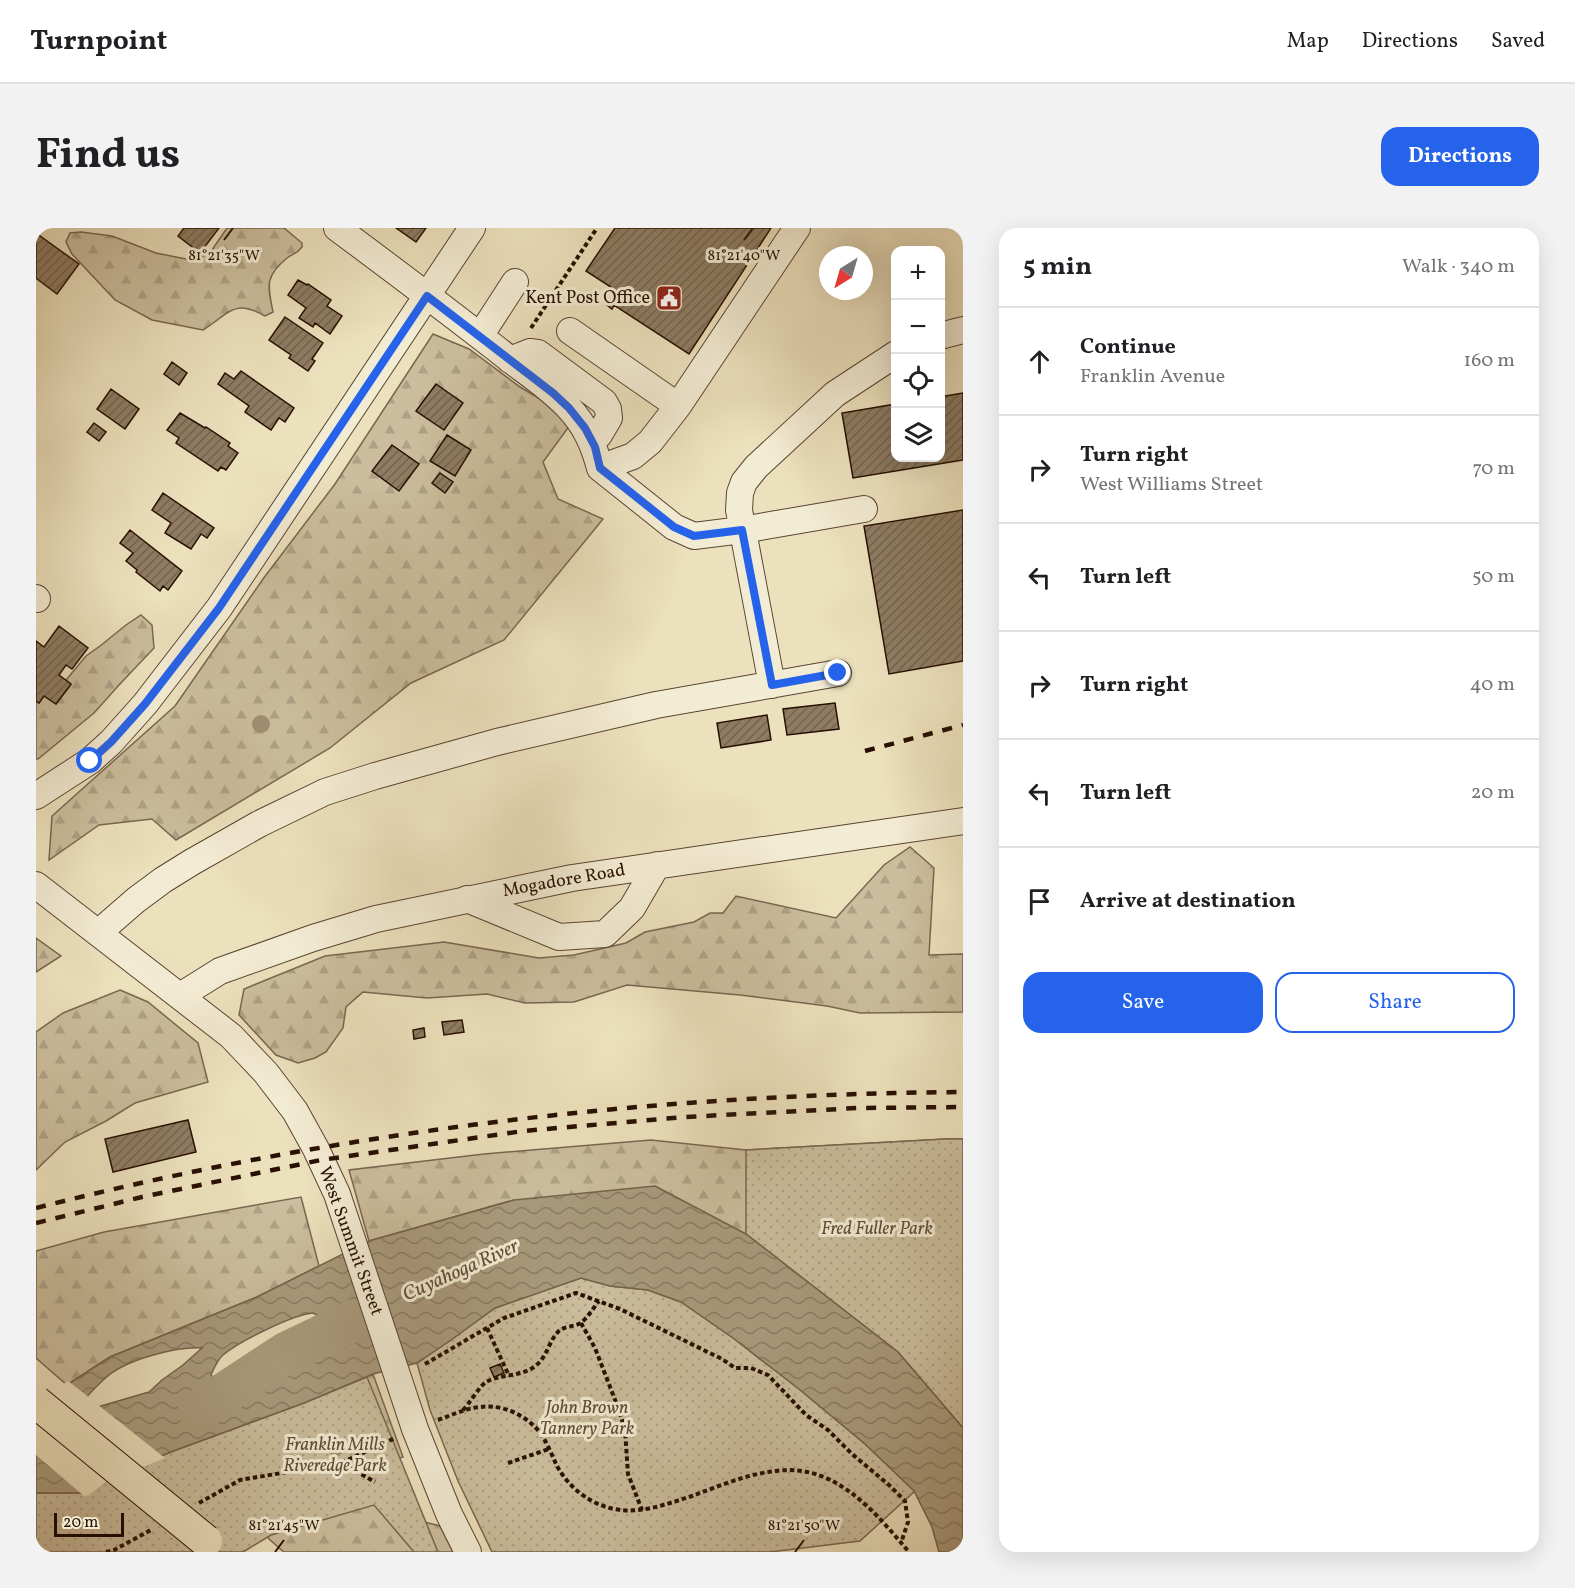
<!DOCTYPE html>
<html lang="en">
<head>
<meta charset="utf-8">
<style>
  body { margin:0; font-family:Vollkorn,serif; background:#f2f2f2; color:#202124 }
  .controls { position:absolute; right:18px; top:18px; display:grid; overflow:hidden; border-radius:12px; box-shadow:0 6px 24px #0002 }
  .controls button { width:54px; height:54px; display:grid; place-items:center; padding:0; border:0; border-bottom:2px solid #e0e0e0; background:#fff; color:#202124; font:30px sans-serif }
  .compass { position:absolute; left:783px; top:18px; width:54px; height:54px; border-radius:50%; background:#fff; box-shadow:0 6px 24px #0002; rotate:217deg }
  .scale { position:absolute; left:18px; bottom:15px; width:70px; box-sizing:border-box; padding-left:6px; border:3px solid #280f02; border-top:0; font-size:16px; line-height:21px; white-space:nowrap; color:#280f02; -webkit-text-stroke:4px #f3ecd4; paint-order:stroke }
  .stop { position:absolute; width:18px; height:18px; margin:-14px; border:4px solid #2563eb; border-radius:50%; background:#fff }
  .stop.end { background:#2563eb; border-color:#fff; box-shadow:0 2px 6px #0008 }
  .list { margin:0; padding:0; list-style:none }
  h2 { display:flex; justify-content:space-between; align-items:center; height:78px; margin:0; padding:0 24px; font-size:26px }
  h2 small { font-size:20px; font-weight:400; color:#757577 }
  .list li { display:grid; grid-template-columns:39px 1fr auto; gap:18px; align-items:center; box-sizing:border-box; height:108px; padding:0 24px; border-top:2px solid #e0e0e0 }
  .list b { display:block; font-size:22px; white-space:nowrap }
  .list p { margin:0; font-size:20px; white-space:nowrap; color:#757577 }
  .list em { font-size:20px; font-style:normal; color:#757577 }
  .actions { display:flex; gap:12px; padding:18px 24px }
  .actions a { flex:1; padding:14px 0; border:2px solid #2563eb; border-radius:18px; text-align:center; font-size:21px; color:#2563eb }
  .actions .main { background:#2563eb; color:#fff }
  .icon { flex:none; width:33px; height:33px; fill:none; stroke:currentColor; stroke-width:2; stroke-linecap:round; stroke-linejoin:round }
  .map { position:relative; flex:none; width:927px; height:1324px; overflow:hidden; border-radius:18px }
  header { display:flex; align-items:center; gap:36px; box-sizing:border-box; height:84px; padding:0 30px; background:#fff; border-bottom:2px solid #e0e0e0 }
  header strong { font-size:28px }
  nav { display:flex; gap:33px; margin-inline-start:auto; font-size:21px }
  .intro { display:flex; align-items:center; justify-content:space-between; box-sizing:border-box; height:144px; padding:0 36px }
  h1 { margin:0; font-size:42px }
  .button { padding:15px 27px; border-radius:18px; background:#2563eb; color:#fff; font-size:21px; font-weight:700 }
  main { display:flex; gap:36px; padding:0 36px }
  aside { flex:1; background:#fff; border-radius:18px; box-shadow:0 6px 24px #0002 }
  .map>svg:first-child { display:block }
  .forest { fill:url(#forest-firs); stroke:#7a6650; stroke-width:1.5 }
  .park { fill:url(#park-dots); stroke:#7a6650; stroke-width:1.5 }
  .water { fill:url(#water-waves); stroke:#75624c; stroke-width:1.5; fill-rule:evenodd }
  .pier { fill:#ece1bd }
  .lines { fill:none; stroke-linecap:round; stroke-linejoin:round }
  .river { stroke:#a99a7d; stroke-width:42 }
  .building { fill:url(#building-hatch); stroke:#280f02; stroke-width:1.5 }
  .minor-casing { stroke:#594431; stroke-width:28 }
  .path { stroke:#280f02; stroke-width:4; stroke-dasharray:4.5 3; stroke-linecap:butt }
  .minor { stroke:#f3ecd4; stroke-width:26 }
  .rail { stroke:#280f02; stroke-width:4.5; stroke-dasharray:10 10; stroke-linecap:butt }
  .major-bridge-casing { stroke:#280f02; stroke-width:34; stroke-linecap:butt }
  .major-bridge { stroke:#ece1bd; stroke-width:32 }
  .tree { fill:#a08f74 }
  .route { stroke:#2563eb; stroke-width:8 }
  .ticks { fill:none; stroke:#280f02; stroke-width:2 }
  .labels { text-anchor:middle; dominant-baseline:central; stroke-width:6; stroke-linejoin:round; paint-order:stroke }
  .poi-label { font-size:18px; fill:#280f02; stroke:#f3ecd4; text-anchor:end }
  .street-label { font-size:18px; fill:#280f02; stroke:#f3ecd4 }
  .park-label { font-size:18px; font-style:italic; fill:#614c38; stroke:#f3ecd4 }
  .water-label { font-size:20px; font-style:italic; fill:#624e39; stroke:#f3ecd4 }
  .ticks-label { font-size:15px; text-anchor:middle; fill:#280f02; stroke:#f3ecd4; stroke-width:6; stroke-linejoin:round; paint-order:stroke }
</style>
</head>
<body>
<header>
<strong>Turnpoint</strong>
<nav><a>Map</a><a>Directions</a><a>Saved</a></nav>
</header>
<div class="intro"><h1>Find us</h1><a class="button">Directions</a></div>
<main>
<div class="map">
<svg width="927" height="1324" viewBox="0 0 927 1324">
  <defs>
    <pattern id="forest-firs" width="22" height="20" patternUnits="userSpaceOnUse" patternTransform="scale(1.5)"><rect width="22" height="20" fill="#cbbd9d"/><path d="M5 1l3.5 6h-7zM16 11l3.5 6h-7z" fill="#aea186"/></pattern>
    <pattern id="park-dots" width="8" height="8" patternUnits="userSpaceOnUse" patternTransform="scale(1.5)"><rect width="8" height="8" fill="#cbbd9d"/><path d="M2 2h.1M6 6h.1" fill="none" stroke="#aea186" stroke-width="1.8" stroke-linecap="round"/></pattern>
    <pattern id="water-waves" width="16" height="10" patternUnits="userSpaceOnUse" patternTransform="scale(1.5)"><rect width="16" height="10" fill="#a99a7d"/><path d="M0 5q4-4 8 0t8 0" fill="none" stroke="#8a7c64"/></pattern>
    <pattern id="building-hatch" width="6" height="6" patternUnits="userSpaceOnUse" patternTransform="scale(1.5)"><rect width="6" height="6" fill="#8e7c63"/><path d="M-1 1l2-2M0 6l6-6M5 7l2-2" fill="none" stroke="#74644f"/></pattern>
  </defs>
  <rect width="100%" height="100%" fill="#ece1bd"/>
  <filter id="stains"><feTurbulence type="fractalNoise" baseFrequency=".00333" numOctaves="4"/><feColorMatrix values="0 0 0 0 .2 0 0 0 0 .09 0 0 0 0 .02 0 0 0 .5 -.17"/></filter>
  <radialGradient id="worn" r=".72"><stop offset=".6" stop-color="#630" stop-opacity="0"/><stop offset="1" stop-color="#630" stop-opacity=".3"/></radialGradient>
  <path class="forest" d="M 191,0 L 248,0 L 266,15 L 266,19 C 260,27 257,25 251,30 C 228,49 232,58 237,84 L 229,88 C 197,70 193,86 167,102 L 116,92 L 79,72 L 36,26 L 30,14 L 34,5 L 45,4 L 76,8 L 120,25 L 160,33 L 176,22 Z
    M 397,106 L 433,121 L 484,159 L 511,175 L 534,197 L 507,234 L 522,271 L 567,291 L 468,412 L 375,455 L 294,520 L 140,612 L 116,591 L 63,597 L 13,632 L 16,588 L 139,478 L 227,351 L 299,256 Z
    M 105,387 L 116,397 L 118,420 L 83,457 L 58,485 L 2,531 L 0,531 L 0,473 L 3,475 L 8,468 L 20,476 L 35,457 L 30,452 L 50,428 L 64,418 L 90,397 Z
    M 874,619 L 898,640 L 893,727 L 927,726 L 927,784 L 824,785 L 791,778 L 704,767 L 591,757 L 538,774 L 489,775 L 451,766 L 391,770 L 327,764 L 310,779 L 307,800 L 290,824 L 279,830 L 262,835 L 240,827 L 203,787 L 208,761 L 289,728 L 408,714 L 503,730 L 538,727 L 590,715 L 609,704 L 658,694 L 674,685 L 687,685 L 700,668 L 800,690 L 848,637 Z
    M 0,710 L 25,728 L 0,744 Z
    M 84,762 L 112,774 L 162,815 L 172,854 L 99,875 L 70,893 L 29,914 L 0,942 L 0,804 L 27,785 Z
    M 910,911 L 927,911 L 927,1200 L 862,1124 L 478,972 L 333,1013 L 313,942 L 448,926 L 615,912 L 710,922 Z
    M 265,969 L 283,1038 L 221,1069 L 74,1129 L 31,1157 L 0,1130 L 0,1023 L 68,1004 Z
    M 337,1146 L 367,1229 L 333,1239 L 365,1288 L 404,1298 L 417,1324 L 248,1324 L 233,1311 L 200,1230 L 268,1175 Z"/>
  <path class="park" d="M 910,911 L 927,911 L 927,1200 L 862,1124 L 710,1006 L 710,922 Z
    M 545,1050 L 574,1058 L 612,1062 L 645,1074 L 697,1110 L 763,1161 L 829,1216 L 879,1263 L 824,1313 L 734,1324 L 456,1324 L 422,1253 L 394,1182 L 381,1135 L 415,1112 L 459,1080 Z
    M 331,1149 L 402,1324 L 378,1324 L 338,1277 L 235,1307 L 207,1324 L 0,1324 L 0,1265 L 52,1265 L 67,1251 L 140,1222 L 268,1175 Z"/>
  <path class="water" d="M 619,958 L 710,1006 L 862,1124 L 927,1200 L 927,1324 L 903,1324 L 896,1299 L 878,1263 L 829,1216 L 763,1161 L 697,1110 L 645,1074 L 612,1062 L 574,1058 L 545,1050 L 459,1080 L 415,1112 L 381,1135 L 337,1146 L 268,1175 L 140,1222 L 67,1251 L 52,1265 L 0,1265 L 0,1177 L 74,1129 L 221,1069 L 333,1013 L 478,972 ZM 277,1085 L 292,1093 C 272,1113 247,1136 220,1148 C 209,1152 194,1153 182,1155 L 175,1147 C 178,1140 182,1131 187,1127 C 204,1113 256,1087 277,1085 ZM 166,1120 L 147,1137 L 126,1152 L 113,1164 L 34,1187 C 47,1174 59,1158 73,1147 C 93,1131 142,1118 166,1120 Z"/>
  <path class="pier" d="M 32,1153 L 54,1170 L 44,1181 L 61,1176 L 129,1230 L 69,1254 L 53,1267 L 48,1268 L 0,1227 L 0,1174 Z"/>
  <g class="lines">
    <path class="river" d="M 163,1182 L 250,1125 L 319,1092"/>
  </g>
  <path class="building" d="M 148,0 L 183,0 L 164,25 L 142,8 Z
    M 360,0 L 390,0 L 380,14 Z
    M 579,0 L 735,0 L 653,126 L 578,77 L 576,81 L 571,77 L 581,63 L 550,43 Z
    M 0,5 L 43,36 L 21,66 L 0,50 Z
    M 262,52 L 271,57 L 272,56 L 295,72 L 291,78 L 306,88 L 294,106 L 279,95 L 277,99 L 263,90 L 270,80 L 252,67 Z
    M 249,89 L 287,115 L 276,131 L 279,133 L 272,143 L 253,130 L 255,127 L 233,112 Z
    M 136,134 L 151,145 L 143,157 L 128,146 Z
    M 205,143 L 258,180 L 249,194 L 243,190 L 235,202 L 209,184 L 213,178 L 182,156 L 189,145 L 198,151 Z
    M 400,156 L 427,175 L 408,202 L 380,183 Z
    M 75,161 L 103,181 L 89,201 L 61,181 Z
    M 927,165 L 927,232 L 817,250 L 806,185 L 860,176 L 860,230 L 904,230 L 904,169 Z
    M 144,185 L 169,200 L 170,199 L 194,215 L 192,218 L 202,225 L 190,242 L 185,239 L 182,243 L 140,215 L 143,210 L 131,202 Z
    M 58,195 L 70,204 L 63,213 L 51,204 Z
    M 411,207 L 435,222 L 419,248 L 394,233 Z
    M 356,217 L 383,236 L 363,263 L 336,243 Z
    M 404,245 L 417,254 L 409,265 L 396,255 Z
    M 127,265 L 178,300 L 171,310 L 165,306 L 155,321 L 129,305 L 135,295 L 116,282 Z
    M 927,282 L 927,433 L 853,446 L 828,298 Z
    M 94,302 L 146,343 L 132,362 L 127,358 L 124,363 L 100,344 L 101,342 L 90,333 L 97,325 L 84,315 Z
    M 23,398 L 52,420 L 36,441 L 30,437 L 23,447 L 35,456 L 20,476 L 8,468 L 3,475 L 0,473 L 0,413 L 8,419 Z
    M 799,475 L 803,501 L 751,507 L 747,481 Z
    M 731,487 L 735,512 L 685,520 L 681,495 Z
    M 426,792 L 428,804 L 408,807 L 406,794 Z
    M 388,800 L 389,809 L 378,811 L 377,802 Z
    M 152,892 L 160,924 L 77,944 L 69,911 Z
    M 464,1136 L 468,1145 L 458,1149 L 454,1140 Z"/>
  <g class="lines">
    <defs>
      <path id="minor" d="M 301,0 C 355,40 409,81 462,122 C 485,141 513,158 533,180 C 550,198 558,218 564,240
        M 534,103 L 642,178 L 761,0
        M 444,108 L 479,54
        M 904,108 L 927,102
        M 474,132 L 494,124 L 502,125 L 568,174 L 572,181 L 573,190 L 563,207 L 555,212
        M 564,240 L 638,299 L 658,308 L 706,302 L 828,281
        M 564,240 L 597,228 L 614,214 L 642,178
        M 0,370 L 1,371
        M 736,457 L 703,282 L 704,265 L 708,254 L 720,239 L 799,166 L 860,126
        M 0,568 L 54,533 L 75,514 L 109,476 L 183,380 L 436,0
        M 0,657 L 195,808 L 230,845 L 259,883 L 280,921 L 301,966 L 379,1201 L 413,1286 L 432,1324
        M 431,671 L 523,709 L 569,706 L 596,680 L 621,637
        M 62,705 L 100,672 L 127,652 L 156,634 L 223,596 L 289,564 L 339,548 L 461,514 L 620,477 L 802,445
        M 144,768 L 184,743 L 277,710 L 340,691 L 536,650 L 927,593"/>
    </defs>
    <use href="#minor" class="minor-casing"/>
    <path class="path" d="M 495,100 L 561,0
      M 545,1095 L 559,1120 L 583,1182 L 589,1202 L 592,1246 L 606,1282
      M 451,1100 L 473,1148
      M 389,1136 L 468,1090 L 540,1065 L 584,1081 L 686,1131 L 699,1140 L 715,1140 L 732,1147 L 770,1187 L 792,1202 L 816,1226 L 853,1257 L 869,1273 L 872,1294 L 865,1315
      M 427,1182 C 433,1176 444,1158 450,1154 C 464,1146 484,1149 498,1139 C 511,1130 512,1115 521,1105 C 527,1097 538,1100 546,1094 C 552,1089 558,1079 563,1073
      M 402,1192 C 416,1187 430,1180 445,1179 C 467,1176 492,1188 505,1206 C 512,1216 516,1228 521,1238 C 533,1260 554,1276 578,1281 C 604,1286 628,1277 653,1269 C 681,1259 710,1246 740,1243 C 799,1235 838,1283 873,1324
      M 306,1235 L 339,1254
      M 472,1235 L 513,1221
      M 163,1275 L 204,1252 L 305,1235 L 359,1210
      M 0,1323 L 3,1324
      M 70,1324 L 78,1322 L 115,1302"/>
    <use href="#minor" class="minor"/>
    <path class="rail" d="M 829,523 L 927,497
      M 0,980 C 303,903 615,866 927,864
      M 0,995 L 106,969 L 285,932 L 487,903 L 649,889 L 822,880 L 927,879"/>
    <defs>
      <path id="major-bridge" d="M 0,1174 L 170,1313"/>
    </defs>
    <use href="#major-bridge" class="major-bridge-casing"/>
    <use href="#major-bridge" class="major-bridge"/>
  </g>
  <g class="tree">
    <circle cx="225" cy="496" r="9"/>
    <circle cx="300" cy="1219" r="9"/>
  </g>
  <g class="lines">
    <path class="route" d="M 54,533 L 75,514 L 109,476 L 183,380 L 391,68 L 517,165 L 533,180 L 549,200 L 559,219 L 564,240 L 638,299 L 658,308 L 706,302 L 736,457 L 802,445"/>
  </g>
  <path class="ticks" d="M 188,12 L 197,0M 708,12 L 717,0M 239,1324 L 248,1312M 759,1324 L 768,1312"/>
  <defs>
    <symbol id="civic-square" viewBox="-11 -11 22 22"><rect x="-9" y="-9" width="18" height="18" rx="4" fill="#8f2418" stroke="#f3ecd4"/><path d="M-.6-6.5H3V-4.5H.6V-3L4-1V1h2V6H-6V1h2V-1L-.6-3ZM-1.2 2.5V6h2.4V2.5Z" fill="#fff"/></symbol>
  </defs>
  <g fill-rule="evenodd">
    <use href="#civic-square" x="618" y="55" width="30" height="30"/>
  </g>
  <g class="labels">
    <g class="poi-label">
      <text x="614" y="70">Kent Post Office</text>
    </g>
    <g class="street-label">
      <text transform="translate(528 653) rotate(-10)">Mogadore Road</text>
      <text transform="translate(314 1013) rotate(70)">West Summit Street</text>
    </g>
    <g class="park-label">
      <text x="841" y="1001">Fred Fuller Park</text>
      <text x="551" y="1180">John Brown<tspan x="551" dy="21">Tannery Park</tspan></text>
      <text x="299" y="1217">Franklin Mills<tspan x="299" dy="21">Riveredge Park</tspan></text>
    </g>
    <g class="water-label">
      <text transform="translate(425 1043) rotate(-24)">Cuyahoga River</text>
    </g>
  </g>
  <g class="ticks-label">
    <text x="188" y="32">81°21'35"W</text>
    <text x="708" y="32">81°21'40"W</text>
    <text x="248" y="1302">81°21'45"W</text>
    <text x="768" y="1302">81°21'50"W</text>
  </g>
  <rect width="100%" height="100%" filter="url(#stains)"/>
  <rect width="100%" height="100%" fill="url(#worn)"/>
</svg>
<div class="controls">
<button>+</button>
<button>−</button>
<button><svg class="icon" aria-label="locate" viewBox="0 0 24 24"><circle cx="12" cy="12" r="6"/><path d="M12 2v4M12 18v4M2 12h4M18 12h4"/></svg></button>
<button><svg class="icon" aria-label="layers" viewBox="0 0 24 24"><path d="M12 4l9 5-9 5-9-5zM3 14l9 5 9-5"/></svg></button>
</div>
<svg class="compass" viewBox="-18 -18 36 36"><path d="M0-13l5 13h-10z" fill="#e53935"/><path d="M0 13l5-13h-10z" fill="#757577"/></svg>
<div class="scale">20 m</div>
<div class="stop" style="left:54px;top:533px"></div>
<div class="stop end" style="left:802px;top:445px"></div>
</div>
<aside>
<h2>5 min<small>Walk · 340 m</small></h2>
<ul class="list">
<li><svg class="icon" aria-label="ahead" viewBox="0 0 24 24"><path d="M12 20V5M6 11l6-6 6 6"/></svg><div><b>Continue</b><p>Franklin Avenue</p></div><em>160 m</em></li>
<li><svg class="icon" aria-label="right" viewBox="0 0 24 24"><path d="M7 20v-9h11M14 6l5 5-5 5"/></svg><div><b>Turn right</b><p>West Williams Street</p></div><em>70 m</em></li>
<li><svg class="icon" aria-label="left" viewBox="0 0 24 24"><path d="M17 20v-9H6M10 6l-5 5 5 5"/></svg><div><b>Turn left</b></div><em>50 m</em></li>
<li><svg class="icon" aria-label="right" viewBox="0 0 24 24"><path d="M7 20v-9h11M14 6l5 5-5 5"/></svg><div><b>Turn right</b></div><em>40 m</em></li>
<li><svg class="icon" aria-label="left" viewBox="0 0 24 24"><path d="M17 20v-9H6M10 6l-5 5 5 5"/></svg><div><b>Turn left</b></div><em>20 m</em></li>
<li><svg class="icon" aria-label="arrive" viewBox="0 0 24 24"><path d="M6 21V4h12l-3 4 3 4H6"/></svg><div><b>Arrive at destination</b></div></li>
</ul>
<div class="actions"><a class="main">Save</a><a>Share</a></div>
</aside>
</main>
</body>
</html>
